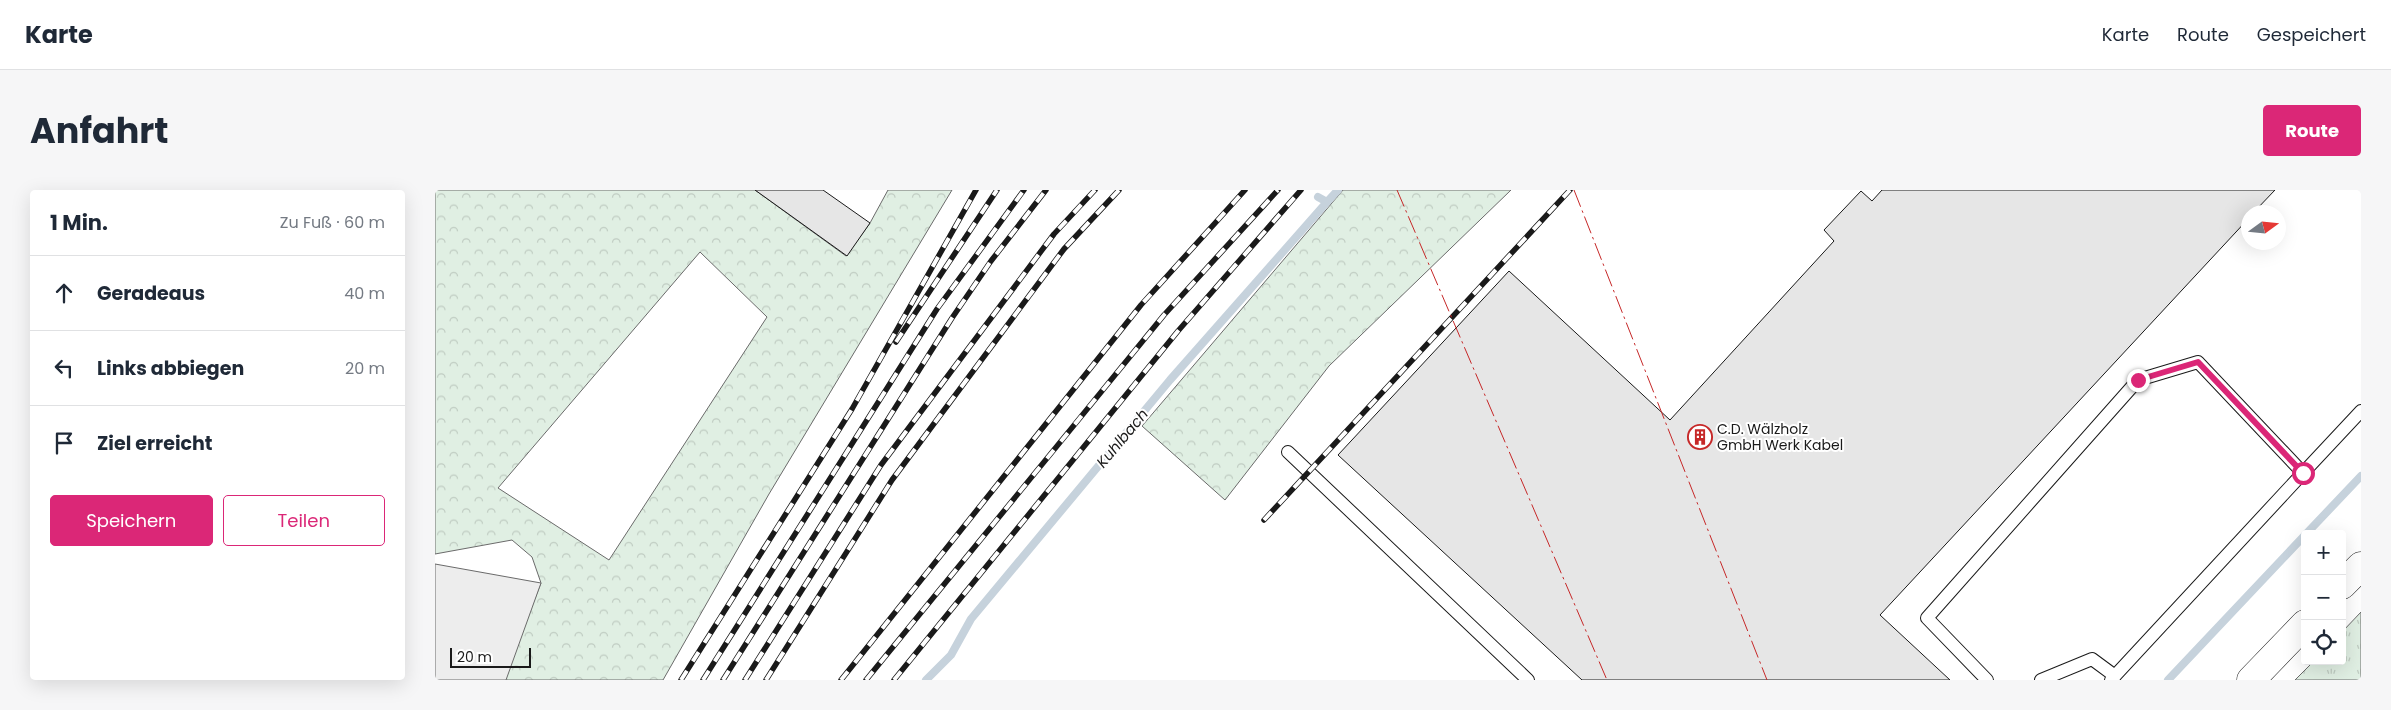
<!DOCTYPE html>
<html lang="de">
<head>
<meta charset="utf-8">
<style>
  body { margin:0; font-family:Poppins,sans-serif; background:#f6f6f7; color:#1f2937 }
  .controls { position:absolute; right:15px; bottom:15px; display:grid; overflow:hidden; border-radius:5px; box-shadow:0 5px 20px #0002 }
  .controls button { width:45px; height:45px; display:grid; place-items:center; padding:0; border:0; border-bottom:1px solid #e0e1e3; background:#fff; color:#1f2937; font:25px sans-serif }
  .compass { position:absolute; left:1806px; top:15px; width:45px; height:45px; border-radius:50%; background:#fff; box-shadow:0 5px 20px #0002; rotate:75deg }
  .scale { position:absolute; left:15px; bottom:12px; width:81px; box-sizing:border-box; padding-left:5px; border:2px solid #1a1a1a; border-top:0; font-size:14px; line-height:18px; white-space:nowrap; color:#1a1a1a; -webkit-text-stroke:4px #fff; paint-order:stroke }
  .stop { position:absolute; width:15px; height:15px; margin:-11px; border:4px solid #db2777; border-radius:50%; background:#fff }
  .stop.end { background:#db2777; border-color:#fff; box-shadow:0 1px 5px #0008 }
  .list { margin:0; padding:0; list-style:none }
  h2 { display:flex; justify-content:space-between; align-items:center; height:65px; margin:0; padding:0 20px; font-size:21px }
  h2 small { font-size:16px; font-weight:400; color:#747a83 }
  .list li { display:grid; grid-template-columns:32px 1fr auto; gap:15px; align-items:center; box-sizing:border-box; height:75px; padding:0 20px; border-top:1px solid #e0e1e3 }
  .list b { display:block; font-size:19px; white-space:nowrap }
  .list em { font-size:16px; font-style:normal; color:#747a83 }
  .actions { display:flex; gap:10px; padding:15px 20px }
  .actions a { flex:1; padding:11px 0; border:1px solid #db2777; border-radius:5px; text-align:center; font-size:18px; color:#db2777 }
  .actions .main { background:#db2777; color:#fff }
  .icon { flex:none; width:28px; height:28px; fill:none; stroke:currentColor; stroke-width:2; stroke-linecap:round; stroke-linejoin:round }
  .map { position:relative; flex:none; width:1926px; height:490px; overflow:hidden; border-radius:5px }
  header { display:flex; align-items:center; gap:30px; box-sizing:border-box; height:70px; padding:0 25px; background:#fff; border-bottom:1px solid #e0e1e3 }
  header strong { font-size:24px }
  nav { display:flex; gap:28px; margin-inline-start:auto; font-size:18px }
  .intro { display:flex; align-items:center; justify-content:space-between; box-sizing:border-box; height:120px; padding:0 30px }
  h1 { margin:0; font-size:35px }
  .button { padding:12px 22px; border-radius:5px; background:#db2777; color:#fff; font-size:18px; font-weight:700 }
  main { display:flex; gap:30px; padding:0 30px }
  aside { flex:1; background:#fff; border-radius:5px; box-shadow:0 5px 20px #0002 }
  .map>svg:first-child { display:block }
  .grass { fill:url(#grass-tufts); stroke:#6a6a6a }
  .forest { fill:url(#forest-crowns); stroke:#6a6a6a; fill-rule:evenodd }
  .parking { fill:#ededed; stroke:#6a6a6a }
  .lines { fill:none; stroke-linecap:round; stroke-linejoin:round }
  .stream { stroke:#c6d2dc; stroke-width:8 }
  .building { fill:#e6e6e6; stroke:#1a1a1a }
  .service-casing { stroke:#1a1a1a; stroke-width:14 }
  .tertiary-casing { stroke:#1a1a1a; stroke-width:29 }
  .service { stroke:#fff; stroke-width:12 }
  .tertiary { stroke:#fff; stroke-width:28 }
  .rail-casing { stroke:#1a1a1a; stroke-width:5.5 }
  .rail { stroke:#fff; stroke-width:4; stroke-dasharray:11; stroke-linecap:butt }
  .power { stroke:#c62828; stroke-width:1; stroke-dasharray:18 4 2.5 4; stroke-linecap:butt }
  .route { stroke:#db2777; stroke-width:6 }
  .labels { text-anchor:middle; dominant-baseline:central; stroke-width:4; stroke-linejoin:round; paint-order:stroke }
  .poi-label { font-size:14px; fill:#1a1a1a; stroke:#fff; text-anchor:start }
  .water-label { font-size:15px; font-style:italic; fill:#1a1a1a; stroke:#fff }
</style>
</head>
<body>
<header>
<strong>Karte</strong>
<nav><a>Karte</a><a>Route</a><a>Gespeichert</a></nav>
</header>
<div class="intro"><h1>Anfahrt</h1><a class="button">Route</a></div>
<main>
<aside>
<h2>1 Min.<small>Zu Fuß · 60 m</small></h2>
<ul class="list">
<li><svg class="icon" aria-label="ahead" viewBox="0 0 24 24"><path d="M12 20V5M6 11l6-6 6 6"/></svg><div><b>Geradeaus</b></div><em>40 m</em></li>
<li><svg class="icon" aria-label="left" viewBox="0 0 24 24"><path d="M17 20v-9H6M10 6l-5 5 5 5"/></svg><div><b>Links abbiegen</b></div><em>20 m</em></li>
<li><svg class="icon" aria-label="arrive" viewBox="0 0 24 24"><path d="M6 21V4h12l-3 4 3 4H6"/></svg><div><b>Ziel erreicht</b></div></li>
</ul>
<div class="actions"><a class="main">Speichern</a><a>Teilen</a></div>
</aside>
<div class="map">
<svg width="1926" height="490" viewBox="0 0 1926 490">
  <defs>
    <pattern id="grass-tufts" width="24" height="20" patternUnits="userSpaceOnUse" patternTransform="scale(1.25)"><rect width="24" height="20" fill="#e0efe3"/><path d="M3 7l-1-3M5 7V3M7 7l1-3M15 17l-1-3M17 17v-4M19 17l1-3" fill="none" stroke="#c0ccc2"/></pattern>
    <pattern id="forest-crowns" width="20" height="18" patternUnits="userSpaceOnUse" patternTransform="scale(1.25)"><rect width="20" height="18" fill="#e0efe3"/><path d="M2 6a3 3 0 1 1 6 0M12 15a3 3 0 1 1 6 0" fill="none" stroke="#c0ccc2"/></pattern>
  </defs>
  <rect width="100%" height="100%" fill="#fff"/>
  <path class="grass" d="M 1926,422 L 1926,490 L 1860,490 L 1879,471 L 1907,471 L 1907,442 Z"/>
  <path class="forest" d="M 0,0 L 320,0 L 411,66 L 435,33 L 453,0 L 517,0 L 334,304 L 228,490 L 68,490 L 106,393 L 97,367 L 77,350 L 0,364 ZM 265,62 L 332,127 L 174,370 L 63,298 Z
    M 908,0 L 1076,0 L 894,176 L 790,310 L 707,236 Z"/>
  <path class="parking" d="M 0,374 L 106,393 L 71,490 L 0,490 Z"/>
  <g class="lines">
    <path class="stream" d="M 883,7 L 892,12 L 903,0
      M 1871,344 L 1926,286
      M 491,490 L 516,465 L 536,429 L 735,190 L 892,12
      M 1733,490 L 1870,345"/>
  </g>
  <path class="building" d="M 320,0 L 388,0 L 435,33 L 412,66 Z
    M 1447,0 L 1840,0 L 1819,22 L 1814,22 L 1814,28 L 1445,425 L 1515,490 L 1147,490 L 903,265 L 1074,81 L 1235,230 L 1399,51 L 1389,40 L 1426,1 L 1437,11 Z"/>
  <g class="lines">
    <defs>
      <path id="service" d="M 853,262 L 1093,490
        M 1868,283 L 1926,221
        M 1552,490 L 1492,428 L 1703,190 L 1763,172 L 1868,283 L 1676,490
        M 1606,490 L 1657,469 L 1680,486"/>
      <path id="tertiary" d="M 1907,395 L 1926,376
        M 1816,490 L 1870,434"/>
    </defs>
    <use href="#service" class="service-casing"/>
    <use href="#tertiary" class="tertiary-casing"/>
    <use href="#service" class="service"/>
    <use href="#tertiary" class="tertiary"/>
    <defs>
      <path id="rail" d="M 461,152 L 562,0
        M 829,330 L 1135,0
        M 246,490 L 417,219 L 541,0
        M 268,490 L 502,119 L 589,0
        M 288,490 L 517,128 L 556,71 L 611,0
        M 310,490 L 446,275 L 619,44 L 660,0
        M 331,490 L 457,290 L 629,59 L 684,0
        M 406,490 L 706,115 L 810,0
        M 431,490 L 729,125 L 843,0
        M 459,490 L 743,141 L 866,0"/>
    </defs>
    <use href="#rail" class="rail-casing"/>
    <use href="#rail" class="rail"/>
    <path class="power" d="M 962,0 L 1172,490
      M 1139,0 L 1332,490"/>
  </g>
  <g class="lines">
    <path class="route" d="M 1703,190 L 1763,172 L 1868,283"/>
  </g>
  <defs>
    <symbol id="building-ring" viewBox="-11 -11 22 22"><circle r="9.5" fill="#fff" stroke="#c62828" stroke-width="1.5"/><path d="M-4-6H4V6H1V3H-1V6H-4ZM-2.5-4.3h1.7v1.8h-1.7ZM.8-4.3h1.7v1.8H.8ZM-2.5-1h1.7V.8h-1.7ZM.8-1h1.7V.8H.8Z" fill="#c62828"/></symbol>
  </defs>
  <g fill-rule="evenodd">
    <use href="#building-ring" x="1251" y="233" width="28" height="28"/>
  </g>
  <g class="labels">
    <g class="poi-label">
      <text x="1282" y="239">C.D. Wälzholz<tspan x="1282" dy="16">GmbH Werk Kabel</tspan></text>
    </g>
    <g class="water-label">
      <text transform="translate(687 248) rotate(-50)">Kuhlbach</text>
    </g>
  </g>
</svg>
<div class="controls">
<button>+</button>
<button>−</button>
<button><svg class="icon" aria-label="locate" viewBox="0 0 24 24"><circle cx="12" cy="12" r="6"/><path d="M12 2v4M12 18v4M2 12h4M18 12h4"/></svg></button>
</div>
<svg class="compass" viewBox="-18 -18 36 36"><path d="M0-13l5 13h-10z" fill="#e53935"/><path d="M0 13l5-13h-10z" fill="#747a83"/></svg>
<div class="scale">20 m</div>
<div class="stop" style="left:1868px;top:283px"></div>
<div class="stop end" style="left:1703px;top:190px"></div>
</div>
</main>
</body>
</html>
